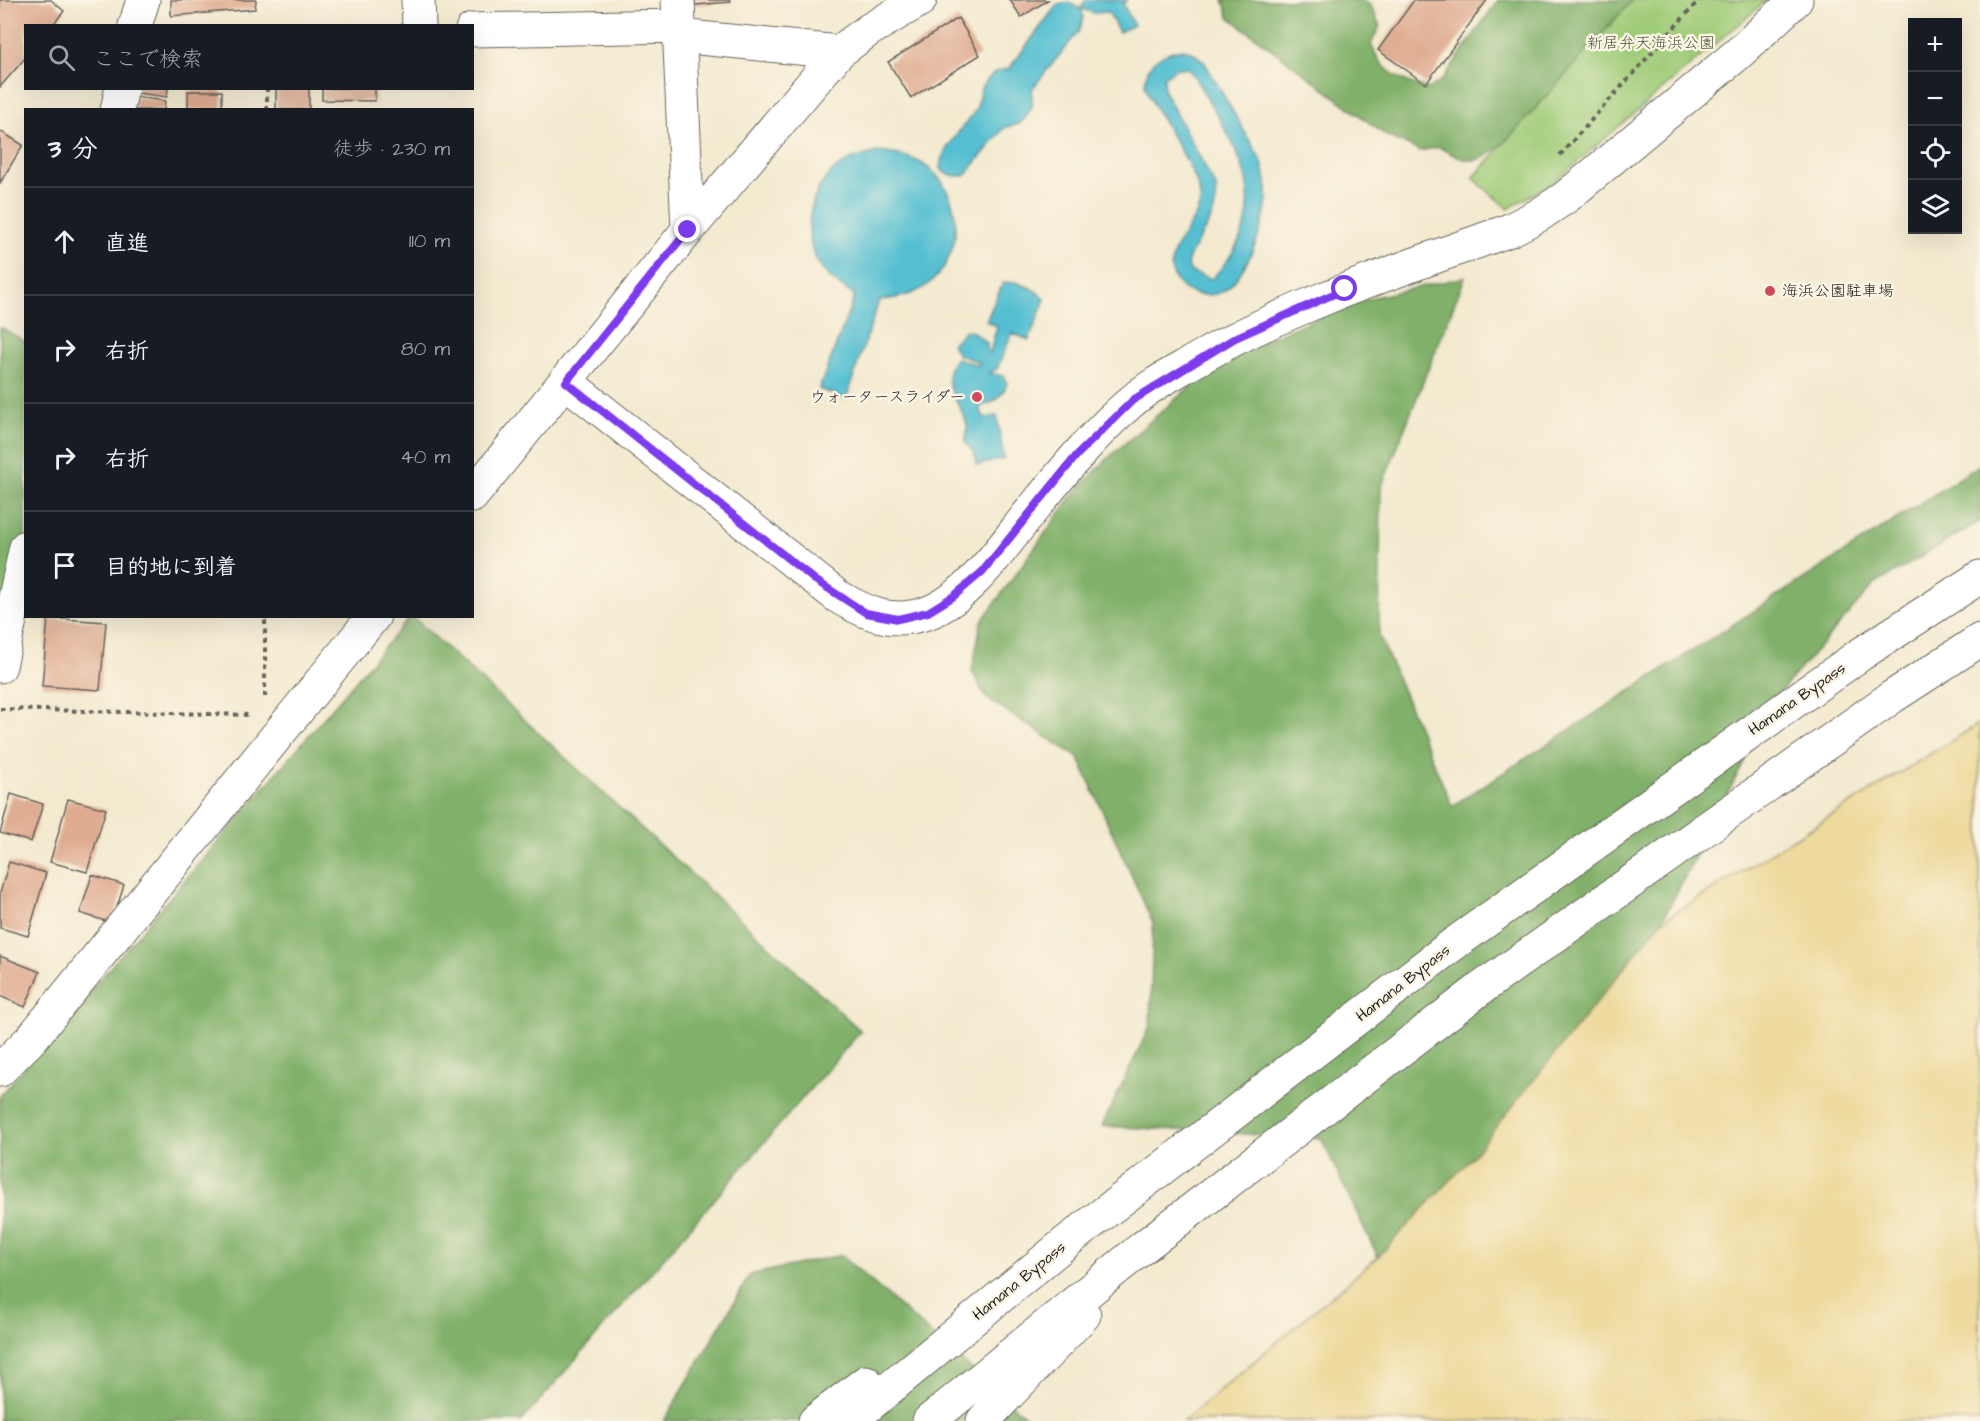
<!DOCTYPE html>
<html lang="ja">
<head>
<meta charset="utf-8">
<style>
  body { margin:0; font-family:"Architects Daughter","Klee One",sans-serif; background:#20242c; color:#f1f3f6 }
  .controls { position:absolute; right:18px; top:18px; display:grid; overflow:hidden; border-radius:0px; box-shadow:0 6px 24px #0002 }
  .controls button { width:54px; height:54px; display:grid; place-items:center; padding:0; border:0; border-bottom:2px solid #363941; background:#171b24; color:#f1f3f6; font:30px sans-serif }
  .stop { position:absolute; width:18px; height:18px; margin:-14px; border:4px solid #7c3aed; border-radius:50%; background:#fff }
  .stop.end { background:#7c3aed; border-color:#fff; box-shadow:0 2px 6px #0008 }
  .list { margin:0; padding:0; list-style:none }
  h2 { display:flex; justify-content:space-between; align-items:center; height:78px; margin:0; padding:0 24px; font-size:26px }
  h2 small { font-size:20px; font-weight:400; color:#9ea1a6 }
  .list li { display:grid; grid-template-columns:39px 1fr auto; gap:18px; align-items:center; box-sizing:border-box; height:108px; padding:0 24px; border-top:2px solid #363941 }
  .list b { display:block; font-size:22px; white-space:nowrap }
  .list em { font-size:20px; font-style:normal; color:#9ea1a6 }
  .icon { flex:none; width:33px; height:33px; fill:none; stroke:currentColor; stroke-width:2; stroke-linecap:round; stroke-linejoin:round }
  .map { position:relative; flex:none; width:1980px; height:1421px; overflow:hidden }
  .search { position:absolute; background:#171b24; box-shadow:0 6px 24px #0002; left:24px; top:24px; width:450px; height:66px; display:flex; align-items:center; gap:15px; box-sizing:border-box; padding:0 21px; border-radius:0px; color:#9ea1a6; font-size:22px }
  .panel { position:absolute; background:#171b24; box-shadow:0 6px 24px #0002; left:24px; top:108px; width:450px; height:510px; border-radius:0px }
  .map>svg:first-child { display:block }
  .green { fill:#a0cc79; stroke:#5e744a; stroke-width:1.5 }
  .forest { fill:#80b069; stroke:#4e6642; stroke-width:1.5 }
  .sand { fill:#eeda9e; stroke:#857b5d; stroke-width:1.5 }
  .water { fill:#55bfd1; stroke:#386e76; stroke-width:1.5; fill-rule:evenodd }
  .building { fill:#dfac91 }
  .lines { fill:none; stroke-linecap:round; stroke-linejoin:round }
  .minor-casing { stroke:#67645b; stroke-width:35 }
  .highway-casing { stroke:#67645b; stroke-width:35 }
  .path { stroke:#67645b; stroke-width:4; stroke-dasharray:4.5 4.5; stroke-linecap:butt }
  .minor { stroke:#fff; stroke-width:33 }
  .highway { stroke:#fff; stroke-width:33 }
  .route { stroke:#7c3aed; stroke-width:8 }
  .poi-dot { fill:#d1495b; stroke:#fcf5e5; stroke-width:2 }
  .labels { text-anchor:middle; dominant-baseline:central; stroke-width:5; stroke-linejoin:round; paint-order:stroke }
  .park-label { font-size:16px; fill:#4a5a3d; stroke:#fcf5e5 }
  .poi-label { font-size:16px; fill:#1c1c1c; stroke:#fcf5e5; text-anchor:start }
  .street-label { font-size:16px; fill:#1c1c1c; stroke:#fcf5e5 }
</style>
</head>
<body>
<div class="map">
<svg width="1980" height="1421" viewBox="0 0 1980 1421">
  <rect width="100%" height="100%" fill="#fcf5e5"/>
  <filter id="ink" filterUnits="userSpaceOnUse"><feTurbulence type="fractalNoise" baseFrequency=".0167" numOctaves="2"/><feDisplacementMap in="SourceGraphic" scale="12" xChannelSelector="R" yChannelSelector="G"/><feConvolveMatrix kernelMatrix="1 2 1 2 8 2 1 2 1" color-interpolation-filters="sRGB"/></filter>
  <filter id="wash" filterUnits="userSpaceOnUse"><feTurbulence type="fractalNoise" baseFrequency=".008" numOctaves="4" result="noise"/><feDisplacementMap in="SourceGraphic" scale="24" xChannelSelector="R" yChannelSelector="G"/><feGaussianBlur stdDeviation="1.35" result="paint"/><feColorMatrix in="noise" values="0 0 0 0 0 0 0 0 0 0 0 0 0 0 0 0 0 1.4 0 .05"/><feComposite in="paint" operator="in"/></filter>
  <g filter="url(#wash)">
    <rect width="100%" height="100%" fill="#f3ead0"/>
    <path class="green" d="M 1632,0 L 1767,0 L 1554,182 L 1508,209 L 1473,178 Z"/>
    <path class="forest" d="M 1223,0 L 1364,0 L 1371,6 L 1380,26 L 1371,44 C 1383,74 1399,80 1429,89 L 1443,79 L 1498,0 L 1632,0 L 1506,141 C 1476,165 1473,166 1439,147 L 1420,151 L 1387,136 L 1229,17 Z
      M 1465,277 L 1381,488 L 1379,635 L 1452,806 L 1980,465 L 1980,521 L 1874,585 L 1780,692 L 1662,921 L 1468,1162 L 1378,1257 L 1321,1138 L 1102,1126 L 1150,1026 L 1153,923 L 1078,757 L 986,698 L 972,671 L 981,622 L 1072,496 L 1107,459 L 1223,358 L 1356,301 Z
      M 0,327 L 26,342 L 25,602 L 0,612 Z
      M 410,617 L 413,617 L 861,1031 L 522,1421 L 0,1421 L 0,1096 Z
      M 841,1255 L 1031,1421 L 664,1421 L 750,1275 Z"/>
    <path class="sand" d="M 1980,723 L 1980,1421 L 1183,1421 L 1378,1257 L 1468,1162 L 1662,921 Z"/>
    <path class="water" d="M 1086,0 L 1127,0 L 1123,4 L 1134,25 L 1119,32 L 1108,12 L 1094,13 L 1082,9 L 1083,19 L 1079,31 L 1032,89 L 1032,107 L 1025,118 L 1019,124 L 1004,128 L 965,176 C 906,179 972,122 977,107 C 981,94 977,90 989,78 C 995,71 1000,70 1009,69 L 1057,5 L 1068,2 L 1080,9 Z
      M 1183,49 L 1194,53 L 1205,63 L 1261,160 C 1265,173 1268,187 1267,200 C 1264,228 1247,273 1225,290 C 1218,295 1211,295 1203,295 C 1193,294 1182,290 1176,280 C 1158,252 1197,228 1200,201 C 1203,175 1155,116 1145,86 C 1145,63 1161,52 1183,49 ZM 1177,68 L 1187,68 L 1192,73 C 1234,146 1284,202 1212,279 L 1191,272 L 1187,263 C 1197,235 1220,219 1216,187 L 1164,91 L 1164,77 Z
      M 876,152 C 892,153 907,155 921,163 C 965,189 967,255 927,285 C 913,296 896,298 879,301 L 846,399 L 819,389 L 855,296 C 841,286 825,277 817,261 C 802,232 809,193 833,171 C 845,160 861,156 876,152 Z
      M 1015,282 L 1033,289 L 1045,299 L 1029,340 L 1012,333 L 997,369 L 989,373 L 1003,376 L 1007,383 C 1003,397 993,404 979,406 L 984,418 L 997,416 L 1004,459 L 976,465 L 975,454 L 965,442 C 966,437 968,429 967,424 C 960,400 936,381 956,358 L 978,365 L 980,362 L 958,355 L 952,344 L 965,330 L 973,332 L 987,343 L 987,351 L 990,353 L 997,326 L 986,321 L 1003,283 Z"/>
    <g id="blocks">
      <path class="building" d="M 0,0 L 51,0 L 64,11 L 52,26 L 26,26 L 26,57 L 0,87 Z
        M 171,0 L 256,0 L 255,9 L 171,16 Z
        M 695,0 L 730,0 L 730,2 L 695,5 Z
        M 1010,0 L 1048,0 L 1021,17 Z
        M 1414,0 L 1487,0 L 1426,84 L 1378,50 Z
        M 958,18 L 980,55 L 911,98 L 888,62 Z
        M 138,88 L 168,88 L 167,97 L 138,93 Z
        M 276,88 L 309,88 L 309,110 L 276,110 Z
        M 322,88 L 375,88 L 375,101 L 322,100 Z
        M 188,91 L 222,91 L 222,110 L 188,110 Z
        M 136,97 L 165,101 L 164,110 L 134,110 Z
        M 0,131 L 23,145 L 0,183 Z
        M 48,618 L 106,622 L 100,690 L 42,686 Z
        M 11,794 L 43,804 L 31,842 L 0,833 Z
        M 68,799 L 106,809 L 87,872 L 50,862 Z
        M 9,862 L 46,873 L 28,936 L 0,928 L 0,893 Z
        M 92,875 L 124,885 L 112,923 L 80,913 Z
        M 0,956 L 40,972 L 25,1007 L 0,996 Z"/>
    </g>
  </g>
  <g filter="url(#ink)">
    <use href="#blocks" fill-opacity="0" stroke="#67645b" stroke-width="1.5"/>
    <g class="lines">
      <defs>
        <path id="minor" d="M 418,0 L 419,26
          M 678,0 L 688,230
          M 135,26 L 143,0
          M 472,30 L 678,26
          M 679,36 L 839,52
          M 117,110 L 122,88
          M 566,382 L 837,596 C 867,614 892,625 927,613 C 967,599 1002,548 1027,516 C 1060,476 1092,435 1131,402 C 1150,385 1174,373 1196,360 C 1295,303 1403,269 1510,230 L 1539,215 L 1566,197 L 1740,52 L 1796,0
          M 472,496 L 688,230 L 839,52 L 869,30 L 920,0
          M 0,666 L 26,547
          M 0,1070 L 32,1038 L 374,616"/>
        <path id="highway" d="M 815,1421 L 866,1382
          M 850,1421 L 1069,1240 L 1451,946 L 1861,654 L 1980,577
          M 929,1421 L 1142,1248 L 1480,989 L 1892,697 L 1980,640
          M 983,1421 L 1084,1315"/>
      </defs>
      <use href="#minor" class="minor-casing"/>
      <use href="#highway" class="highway-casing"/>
      <path class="path" d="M 267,110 L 267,88
        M 1560,155 L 1699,0
        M 265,697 L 265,616
        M 0,709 L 251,715"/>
      <use href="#minor" class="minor"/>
      <use href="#highway" class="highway"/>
    </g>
  </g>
  <g class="lines" filter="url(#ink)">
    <path class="route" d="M 688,230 L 566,382 L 815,580 L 866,613 L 898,619 L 928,612 L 954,596 L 982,572 L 1077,455 L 1133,400 L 1235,338 L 1345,289"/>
  </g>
  <g class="poi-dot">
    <circle cx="1770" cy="291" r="6"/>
    <circle cx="977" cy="397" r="6"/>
  </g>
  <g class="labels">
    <g class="park-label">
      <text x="1651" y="43">新居弁天海浜公園</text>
    </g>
    <g class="poi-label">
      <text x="1782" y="291">海浜公園駐車場</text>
      <text x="965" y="397" text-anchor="end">ウォータースライダー</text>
    </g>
    <g class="street-label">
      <text transform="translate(1797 699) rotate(-35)">Hamana Bypass</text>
      <text transform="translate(1403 983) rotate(-38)">Hamana Bypass</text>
      <text transform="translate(1019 1281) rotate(-39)">Hamana Bypass</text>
    </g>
  </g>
</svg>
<div class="controls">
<button>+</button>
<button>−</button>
<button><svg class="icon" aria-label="locate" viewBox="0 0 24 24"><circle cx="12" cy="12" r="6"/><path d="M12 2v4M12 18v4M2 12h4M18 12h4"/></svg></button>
<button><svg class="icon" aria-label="layers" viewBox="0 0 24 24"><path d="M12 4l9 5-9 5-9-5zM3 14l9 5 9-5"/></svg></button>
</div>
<div class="stop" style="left:1345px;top:289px"></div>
<div class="stop end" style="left:688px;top:230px"></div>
<div class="search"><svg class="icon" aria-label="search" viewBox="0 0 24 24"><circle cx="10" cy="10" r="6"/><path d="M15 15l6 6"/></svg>ここで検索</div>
<section class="panel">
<h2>3 分<small>徒歩 · 230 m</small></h2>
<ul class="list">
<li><svg class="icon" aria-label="ahead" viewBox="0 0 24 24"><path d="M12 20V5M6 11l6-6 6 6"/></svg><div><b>直進</b></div><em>110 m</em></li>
<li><svg class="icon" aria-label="right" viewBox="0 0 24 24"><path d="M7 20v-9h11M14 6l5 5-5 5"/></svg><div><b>右折</b></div><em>80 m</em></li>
<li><svg class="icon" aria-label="right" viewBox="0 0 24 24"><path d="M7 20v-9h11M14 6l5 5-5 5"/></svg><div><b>右折</b></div><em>40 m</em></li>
<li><svg class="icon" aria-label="arrive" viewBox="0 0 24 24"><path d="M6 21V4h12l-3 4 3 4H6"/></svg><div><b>目的地に到着</b></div></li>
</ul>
</section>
</div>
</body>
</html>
